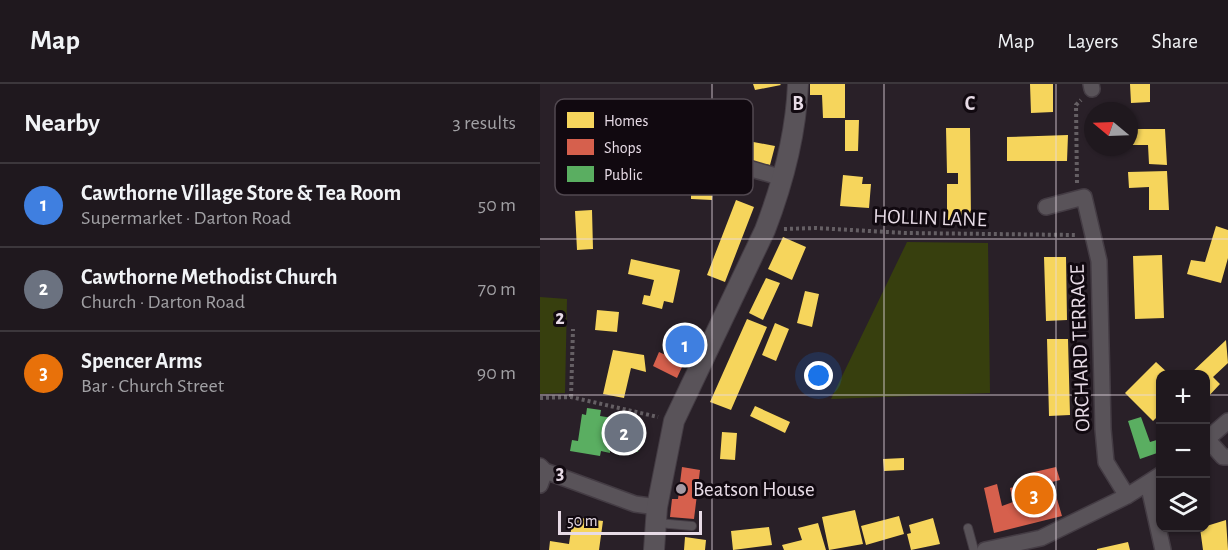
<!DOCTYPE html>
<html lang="en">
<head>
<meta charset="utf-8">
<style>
  body { margin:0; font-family:"Alegreya Sans",sans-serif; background:#2c252b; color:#f1f3f6 }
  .controls { position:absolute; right:18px; bottom:18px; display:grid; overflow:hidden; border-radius:12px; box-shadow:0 2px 4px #0004 }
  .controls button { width:54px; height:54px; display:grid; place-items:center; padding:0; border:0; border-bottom:2px solid #3c373c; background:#1f181e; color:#f1f3f6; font:30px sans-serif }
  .compass { position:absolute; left:544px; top:18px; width:54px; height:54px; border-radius:50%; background:#1f181e; box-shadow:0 2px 4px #0004; rotate:289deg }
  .scale { position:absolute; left:18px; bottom:15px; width:144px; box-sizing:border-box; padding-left:6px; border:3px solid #e7dbe6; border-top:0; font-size:16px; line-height:21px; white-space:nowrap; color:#e7dbe6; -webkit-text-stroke:4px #110910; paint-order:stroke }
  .you { position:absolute; left:279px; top:292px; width:21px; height:21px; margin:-15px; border:4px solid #fff; border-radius:50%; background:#1a73e8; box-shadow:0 0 0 9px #1a73e833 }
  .badge { display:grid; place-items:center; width:39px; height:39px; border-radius:50%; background:#a49aa4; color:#fff; font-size:20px; font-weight:700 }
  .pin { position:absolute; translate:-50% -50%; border:3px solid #fff; box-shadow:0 2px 6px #0006 }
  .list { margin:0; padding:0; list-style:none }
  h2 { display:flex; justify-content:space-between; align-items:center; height:78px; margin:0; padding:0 24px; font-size:26px }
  h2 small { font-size:20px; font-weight:400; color:#a1a0a4 }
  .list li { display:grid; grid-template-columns:39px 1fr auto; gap:18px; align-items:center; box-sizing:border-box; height:84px; padding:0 24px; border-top:2px solid #3c373c }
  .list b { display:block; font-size:22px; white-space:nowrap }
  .list p { margin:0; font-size:20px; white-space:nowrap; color:#a1a0a4 }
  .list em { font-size:20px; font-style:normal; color:#a1a0a4 }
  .icon { flex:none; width:33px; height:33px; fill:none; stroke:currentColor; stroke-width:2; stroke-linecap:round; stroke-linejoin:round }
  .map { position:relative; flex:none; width:688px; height:466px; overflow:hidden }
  header { display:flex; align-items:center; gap:36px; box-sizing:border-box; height:84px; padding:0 30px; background:#1f181e; border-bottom:2px solid #3c373c }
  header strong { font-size:28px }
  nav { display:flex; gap:33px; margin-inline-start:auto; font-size:21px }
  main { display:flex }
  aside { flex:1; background:#1f181e }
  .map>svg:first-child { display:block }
  .green { fill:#373f0e }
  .homes { fill:#f6d55c }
  .shops { fill:#d6604d }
  .public { fill:#5aae61 }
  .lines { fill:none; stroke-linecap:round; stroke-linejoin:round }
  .service-casing { stroke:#443c44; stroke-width:10 }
  .minor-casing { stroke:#443c44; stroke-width:18 }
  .tertiary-casing { stroke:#443c44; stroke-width:22 }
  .path { stroke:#655f64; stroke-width:4; stroke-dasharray:3 3; stroke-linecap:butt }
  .service { stroke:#595359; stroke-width:8 }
  .minor { stroke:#595359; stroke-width:15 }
  .tertiary { stroke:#595359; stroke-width:20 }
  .grid { fill:none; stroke:#e7dbe6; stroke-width:1.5; stroke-opacity:0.55 }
  .poi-dot { fill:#a49aa4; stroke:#110910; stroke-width:2 }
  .labels { text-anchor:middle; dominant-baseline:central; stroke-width:6; stroke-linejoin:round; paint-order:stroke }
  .street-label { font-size:21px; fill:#e7dbe6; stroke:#110910 }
  .poi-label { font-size:21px; fill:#e7dbe6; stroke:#110910; text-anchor:start }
  .key { fill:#110910; stroke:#514850; stroke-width:1.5 }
  .key-label { font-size:16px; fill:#e7dbe6 }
  .grid-label { font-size:20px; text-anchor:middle; font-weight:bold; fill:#e7dbe6; stroke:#110910; stroke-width:6; stroke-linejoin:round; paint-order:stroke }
</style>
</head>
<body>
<header>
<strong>Map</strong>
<nav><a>Map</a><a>Layers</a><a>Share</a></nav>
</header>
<main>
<aside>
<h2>Nearby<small>3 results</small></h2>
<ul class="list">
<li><span class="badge" style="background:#3f7fe0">1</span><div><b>Cawthorne Village Store &amp; Tea Room</b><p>Supermarket · Darton Road</p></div><em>50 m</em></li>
<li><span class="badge" style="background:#6b7280">2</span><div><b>Cawthorne Methodist Church</b><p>Church · Darton Road</p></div><em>70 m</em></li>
<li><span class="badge" style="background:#e8710a">3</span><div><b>Spencer Arms</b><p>Bar · Church Street</p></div><em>90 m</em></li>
</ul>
</aside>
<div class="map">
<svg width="688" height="466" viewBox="0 0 688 466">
  <rect width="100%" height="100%" fill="#292028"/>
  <path class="green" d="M 367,158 L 448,159 L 450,309 L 291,315 Z
    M 0,213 L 27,215 L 25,309 L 0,310 Z"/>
  <path class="homes" d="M 213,0 L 240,0 L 241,1 L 215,6 Z
    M 270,0 L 305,0 L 305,34 L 283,34 L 282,11 L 270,11 Z
    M 490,0 L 513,0 L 513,28 L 491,29 Z
    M 590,0 L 610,0 L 610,18 L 591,19 Z
    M 305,36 L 319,36 L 318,67 L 305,67 Z
    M 406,44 L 430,44 L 431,136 L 407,136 L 407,100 L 418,100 L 418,89 L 407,89 Z
    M 589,45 L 625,45 L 627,81 L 609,80 L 608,61 L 589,61 Z
    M 528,51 L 527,77 L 467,77 L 467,53 Z
    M 192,54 L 235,62 L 230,81 L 190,74 Z
    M 627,87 L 629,126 L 609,126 L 609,103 L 589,104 L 588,88 Z
    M 141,90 L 173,93 L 172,116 L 151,115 L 151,109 L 139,109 Z
    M 303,91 L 323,93 L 322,100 L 331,100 L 329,124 L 300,122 Z
    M 196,116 L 214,123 L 185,198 L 167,191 Z
    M 52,126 L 53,165 L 37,166 L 35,127 Z
    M 676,142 L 688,146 L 688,174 L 681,199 L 647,190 L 651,176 L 665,178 Z
    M 243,153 L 266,163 L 252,196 L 228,185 Z
    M 622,171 L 624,234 L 595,235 L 593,172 Z
    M 504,173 L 526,173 L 527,236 L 506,237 Z
    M 91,175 L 140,186 L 133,219 L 124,217 L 122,225 L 102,220 L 104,211 L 110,212 L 114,196 L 88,190 Z
    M 226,194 L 240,199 L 223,236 L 209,229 Z
    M 265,207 L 279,210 L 272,243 L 257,239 Z
    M 57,226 L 79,228 L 77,248 L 55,246 Z
    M 207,235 L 227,243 L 191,326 L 170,318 Z
    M 235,239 L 249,245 L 236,277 L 222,271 Z
    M 507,255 L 528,255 L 530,331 L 509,332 Z
    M 686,256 L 688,279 L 673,293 L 680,300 L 666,315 L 666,290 L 650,290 Z
    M 73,266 L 104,271 L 106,288 L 91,284 L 84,314 L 63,310 Z
    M 616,278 L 629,290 L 620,290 L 620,330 L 613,337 L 585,309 Z
    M 215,322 L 250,338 L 245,349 L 210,332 Z
    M 182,348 L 197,349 L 195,376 L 180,375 Z
    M 364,374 L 364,386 L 344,387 L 343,375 Z
    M 315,426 L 323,460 L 289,466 L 282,433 Z
    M 359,432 L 364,450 L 326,461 L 321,442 Z
    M 33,433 L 63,437 L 59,466 L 9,466 L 10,457 L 29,460 Z
    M 393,434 L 400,460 L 371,466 L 367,450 L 371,449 L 369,441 Z
    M 686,436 L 688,466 L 663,466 L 660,444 Z
    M 278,439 L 286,466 L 244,466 L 242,461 L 262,456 L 258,444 Z
    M 229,443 L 232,461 L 193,466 L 191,447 Z
    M 145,453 L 166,456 L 165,466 L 144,466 Z
    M 588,458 L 590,466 L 557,466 L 557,465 Z"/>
  <path class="shops" d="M 145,240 L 159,246 L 137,294 L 113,282 L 119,268 L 130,273 L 132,267 L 125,264 L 135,242 L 143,246 Z
    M 142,383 L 160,386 L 154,435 L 130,433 L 132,415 L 138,415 Z
    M 516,383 L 520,396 L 512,398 L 522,432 L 454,449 L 444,404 L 457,400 L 462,422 L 473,418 L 470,404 L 493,398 L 490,389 Z"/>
  <path class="public" d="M 47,324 L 61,326 L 60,332 L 92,337 L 91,344 L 101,346 L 98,368 L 70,364 L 70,369 L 61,367 L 60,372 L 30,367 L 32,356 L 38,357 L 42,330 L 46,331 Z
    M 601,333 L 610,358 L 620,355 L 620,368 L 600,375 L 588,337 Z"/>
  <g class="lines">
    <defs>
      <path id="service" d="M 118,439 L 152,442
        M 428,444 L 434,466"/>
      <path id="minor" d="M 551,0 L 552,5
        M 150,79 L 208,84 L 243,94
        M 506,123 L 544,113 L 559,177 L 563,345 L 566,378 L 587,412
        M 667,355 L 683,373 L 688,373
        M 666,356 L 688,337
        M 0,382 L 5,387 L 95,420 L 117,423
        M 608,399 L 623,466
        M 0,401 L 5,387
        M 445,466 L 501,454 L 587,412 L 620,391"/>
      <path id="tertiary" d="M 114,466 L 117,423 L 134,337 L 225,146 C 243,99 256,50 258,0"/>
    </defs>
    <use href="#service" class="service-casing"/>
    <use href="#minor" class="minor-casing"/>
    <use href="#tertiary" class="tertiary-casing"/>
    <path class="path" d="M 537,99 L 536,21 L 541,16
      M 244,145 L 276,144 L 366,149 L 536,151
      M 31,313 L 33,245
      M 0,314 L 31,313 L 118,333"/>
    <use href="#service" class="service"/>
    <use href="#minor" class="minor"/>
    <use href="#tertiary" class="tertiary"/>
  </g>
  <path class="grid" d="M 172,0 L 172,466M 344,0 L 344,466M 516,0 L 516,466M 0,155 L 688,155M 0,311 L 620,311M 666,311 L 688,311"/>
  <circle class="poi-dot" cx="141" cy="405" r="6"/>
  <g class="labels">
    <g class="street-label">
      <text transform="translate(390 134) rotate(2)">HOLLIN LANE</text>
      <text transform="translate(540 264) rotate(-92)">ORCHARD TERRACE</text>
    </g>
    <g class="poi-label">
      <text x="153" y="405">Beatson House</text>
    </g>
  </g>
  <rect x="15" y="15" width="198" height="96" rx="9" class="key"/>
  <rect x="27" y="28" width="27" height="16" fill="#f6d55c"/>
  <rect x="27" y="55" width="27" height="16" fill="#d6604d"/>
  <rect x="27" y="82" width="27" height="16" fill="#5aae61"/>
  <g class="key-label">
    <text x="64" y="42">Homes</text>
    <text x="64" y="69">Shops</text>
    <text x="64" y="96">Public</text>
  </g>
  <g class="grid-label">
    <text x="258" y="26">B</text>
    <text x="430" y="26">C</text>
    <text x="20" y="240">2</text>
    <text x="20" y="395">3</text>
  </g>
</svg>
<div class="controls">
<button>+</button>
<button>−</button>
<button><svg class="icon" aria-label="layers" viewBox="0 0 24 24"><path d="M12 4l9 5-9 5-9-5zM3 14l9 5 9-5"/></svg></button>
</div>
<svg class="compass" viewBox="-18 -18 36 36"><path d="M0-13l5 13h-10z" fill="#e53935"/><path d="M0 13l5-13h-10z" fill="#a1a0a4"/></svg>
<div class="scale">50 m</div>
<div class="you"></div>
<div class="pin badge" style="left:145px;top:261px;background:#3f7fe0">1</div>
<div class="pin badge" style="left:84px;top:349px;background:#6b7280">2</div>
<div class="pin badge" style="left:494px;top:411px;background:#e8710a">3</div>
</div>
</main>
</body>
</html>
